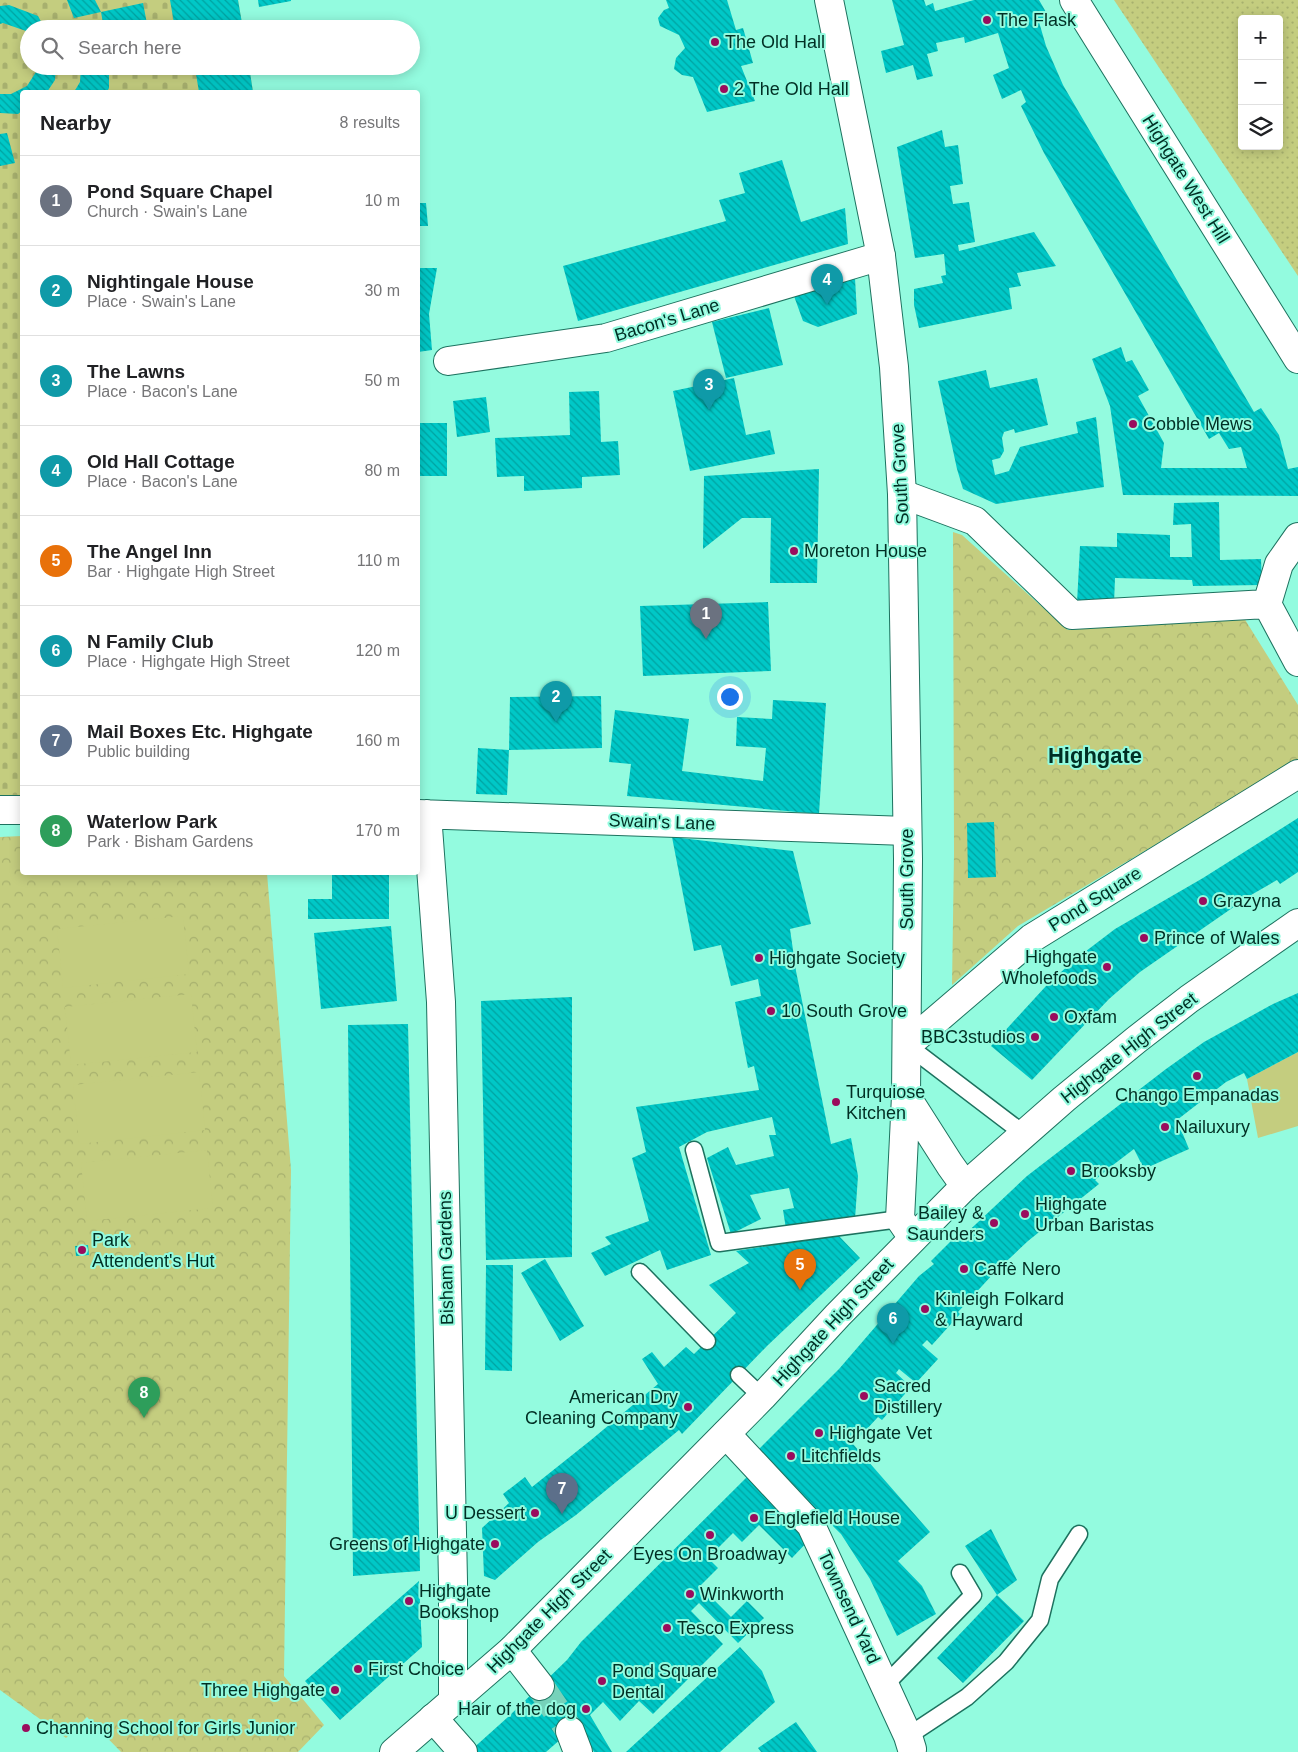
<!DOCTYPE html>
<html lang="en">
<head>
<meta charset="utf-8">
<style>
  body { margin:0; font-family:Arial,sans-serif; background:#f2f2f2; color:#202124 }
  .controls { position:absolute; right:15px; top:15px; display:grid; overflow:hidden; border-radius:5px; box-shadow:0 2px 12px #0003 }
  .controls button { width:45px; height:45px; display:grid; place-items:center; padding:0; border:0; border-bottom:1px solid #e0e0e0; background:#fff; color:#202124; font:25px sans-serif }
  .you { position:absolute; left:729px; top:696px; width:18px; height:18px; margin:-12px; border:4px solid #fff; border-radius:50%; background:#1a73e8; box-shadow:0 0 0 8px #1a73e833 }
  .badge { display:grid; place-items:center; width:32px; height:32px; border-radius:50%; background:#9a0c5d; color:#fff; font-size:16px; font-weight:700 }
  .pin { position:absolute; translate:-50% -41px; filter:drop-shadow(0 1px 2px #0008) }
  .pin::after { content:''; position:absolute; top:26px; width:18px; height:15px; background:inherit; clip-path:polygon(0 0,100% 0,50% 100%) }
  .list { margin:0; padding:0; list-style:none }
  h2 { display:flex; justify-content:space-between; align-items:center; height:65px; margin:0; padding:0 20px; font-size:21px }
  h2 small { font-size:16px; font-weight:400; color:#757577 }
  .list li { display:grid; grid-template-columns:32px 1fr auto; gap:15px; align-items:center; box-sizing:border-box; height:90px; padding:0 20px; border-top:1px solid #e0e0e0 }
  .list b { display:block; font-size:19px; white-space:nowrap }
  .list p { margin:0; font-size:16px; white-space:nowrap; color:#757577 }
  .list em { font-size:16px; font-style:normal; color:#757577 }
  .icon { flex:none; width:28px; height:28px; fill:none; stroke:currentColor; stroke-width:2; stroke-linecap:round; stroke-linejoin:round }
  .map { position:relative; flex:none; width:1298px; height:1752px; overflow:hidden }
  .search { position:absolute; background:#fff; box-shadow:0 2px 12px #0003; left:20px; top:20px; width:400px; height:55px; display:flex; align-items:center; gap:12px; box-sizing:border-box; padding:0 18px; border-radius:28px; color:#757577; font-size:19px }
  .panel { position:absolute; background:#fff; box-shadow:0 2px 12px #0003; left:20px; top:90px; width:400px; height:785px; border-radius:5px }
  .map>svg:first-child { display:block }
  .grass { fill:url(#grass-dots); fill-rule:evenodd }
  .cemetery { fill:url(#cemetery-stones) }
  .park { fill:url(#park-crowns) }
  .garden { fill:#c4cd7f }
  .building { fill:url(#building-back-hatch) }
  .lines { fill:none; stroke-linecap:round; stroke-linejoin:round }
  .minor-tunnel { stroke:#76d2ba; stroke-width:28; stroke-dasharray:28 14; stroke-linecap:butt }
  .service-casing { stroke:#1d725f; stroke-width:19 }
  .minor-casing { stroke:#1d725f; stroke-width:30 }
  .tertiary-casing { stroke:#1d725f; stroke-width:30 }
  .secondary-casing { stroke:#1d725f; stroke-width:30 }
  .service { stroke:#fff; stroke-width:16 }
  .minor { stroke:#fff; stroke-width:28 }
  .tertiary { stroke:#fff; stroke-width:28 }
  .secondary { stroke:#fff; stroke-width:28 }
  .poi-dot { fill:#9a0c5d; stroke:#93fbdf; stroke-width:2 }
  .labels { text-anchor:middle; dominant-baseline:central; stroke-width:4; stroke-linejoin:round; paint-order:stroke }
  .poi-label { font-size:18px; fill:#002f24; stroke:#93fbdf; text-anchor:start }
  .street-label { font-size:18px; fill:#002f24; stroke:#93fbdf }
  .district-label { font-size:22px; font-weight:bold; fill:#002f24; stroke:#93fbdf }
</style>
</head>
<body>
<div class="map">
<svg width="1298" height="1752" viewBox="0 0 1298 1752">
  <defs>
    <pattern id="grass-dots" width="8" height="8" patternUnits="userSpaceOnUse" patternTransform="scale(1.25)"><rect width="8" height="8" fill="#c4cd7f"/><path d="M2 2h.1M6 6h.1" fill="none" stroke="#a7b06e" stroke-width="1.8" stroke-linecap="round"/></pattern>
    <pattern id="cemetery-stones" width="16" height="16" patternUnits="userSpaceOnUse" patternTransform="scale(1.25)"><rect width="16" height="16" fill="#c4cd7f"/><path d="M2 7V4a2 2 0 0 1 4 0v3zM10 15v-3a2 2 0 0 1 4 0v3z" fill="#a7b06e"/></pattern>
    <pattern id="park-crowns" width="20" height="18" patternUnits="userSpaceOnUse" patternTransform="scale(1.25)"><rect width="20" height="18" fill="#c4cd7f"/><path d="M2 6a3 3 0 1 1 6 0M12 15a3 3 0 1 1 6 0" fill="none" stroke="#a7b06e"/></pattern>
    <pattern id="building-back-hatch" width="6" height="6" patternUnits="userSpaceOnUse" patternTransform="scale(1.25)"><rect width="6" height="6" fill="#00c8c7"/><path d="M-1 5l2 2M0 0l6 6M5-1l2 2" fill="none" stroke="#00a3a1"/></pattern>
  </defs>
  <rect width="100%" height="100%" fill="#93fbdf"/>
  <path class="grass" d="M 1114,0 L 1298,0 L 1298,276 ZM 1242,19 L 1279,19 L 1279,146 L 1242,146 Z"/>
  <path class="cemetery" d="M 0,0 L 238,0 L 243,29 L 29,29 L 29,66 L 249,66 L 253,92 L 22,92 L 22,799 L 0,799 Z"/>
  <path class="park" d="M 953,532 L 962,535 L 1068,630 L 1244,618 L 1298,705 L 1298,760 L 1018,926 L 952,985 L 954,853 Z
    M 22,836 L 22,872 L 267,873 L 291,1170 L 284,1676 L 324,1725 L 298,1752 L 121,1752 L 87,1717 L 66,1738 L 0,1690 L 0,837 Z"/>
  <path class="garden" d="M 183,916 L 189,974 L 63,988 L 57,929 Z
    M 191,994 L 197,1052 L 71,1065 L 65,1007 Z
    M 1298,1052 L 1298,1126 L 1258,1138 L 1247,1079 Z
    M 199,1072 L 205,1130 L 79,1144 L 73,1085 Z
    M 207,1150 L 213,1208 L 87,1221 L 81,1163 Z"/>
  <path class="building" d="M 67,0 L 95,0 L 101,12 L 74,18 Z
    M 170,0 L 238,0 L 243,29 L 175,29 Z
    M 258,0 L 291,0 L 291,1 L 259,7 Z
    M 666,0 L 727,0 L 736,30 L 743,28 L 753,63 L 741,66 L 755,101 L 707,112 L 693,77 L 682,75 L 674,69 L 676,58 L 685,48 L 679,35 L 660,26 L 658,18 L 664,10 L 669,8 Z
    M 892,0 L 924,0 L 926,6 L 933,3 L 935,11 L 974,0 L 1039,0 L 1050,19 L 1039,22 L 1046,46 L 1063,85 L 1254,412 L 1261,408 L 1279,435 L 1288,469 L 1298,467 L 1298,496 L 1123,495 L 1110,406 L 1092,359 L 1121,347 L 1126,362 L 1132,360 L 1149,390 L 1138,396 L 1164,443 L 1161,468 L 1247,468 L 1241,447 L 1229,449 L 1219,433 L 1209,439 L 1044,153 L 1021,106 L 1026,102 L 1021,90 L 1002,99 L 993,75 L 1009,68 L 998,33 L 965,43 L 964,37 L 936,43 L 938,51 L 927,54 L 933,76 L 917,80 L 913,65 L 886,73 L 881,51 L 904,45 Z
    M 143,3 L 148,29 L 104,29 L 101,12 Z
    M 9,5 L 38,16 L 45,29 L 29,29 L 29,36 L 26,31 L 3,23 L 0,24 L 0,6 Z
    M 37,66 L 56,66 L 55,80 L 47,92 L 22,92 L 22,111 L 18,114 L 0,113 L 0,94 L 11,94 L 27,86 L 36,72 Z
    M 81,66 L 109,66 L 109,88 L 107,92 L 74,92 L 80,82 Z
    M 182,66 L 249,66 L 253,92 L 199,92 L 195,68 L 183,70 Z
    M 942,130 L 945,147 L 958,145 L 963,184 L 950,186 L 953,204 L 969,202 L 975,242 L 958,245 L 959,251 L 1034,232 L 1056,266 L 1017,273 L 1021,286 L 1009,288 L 1012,309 L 919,328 L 914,305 L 914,289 L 943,283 L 941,276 L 946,275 L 944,254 L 915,258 L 897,147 Z
    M 7,133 L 15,163 L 0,166 L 0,134 Z
    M 782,160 L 801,222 L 845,208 L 848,244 L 578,321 L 563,266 L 726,221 L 719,200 L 745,193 L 739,173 Z
    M 418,203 L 426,203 L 428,226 L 418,226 Z
    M 418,268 L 437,268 L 429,314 L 432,350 L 418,352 Z
    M 855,278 L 857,314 L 818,327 L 803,321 L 794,296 Z
    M 769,308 L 783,365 L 726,378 L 712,322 Z
    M 986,370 L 990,388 L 1037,378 L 1048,425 L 1015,433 L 1014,429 L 1004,432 L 1002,438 L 1004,451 L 1000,458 L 992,460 L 995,475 L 1009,471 L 1020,447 L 1078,433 L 1076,422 L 1096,417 L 1104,487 L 996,504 L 963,489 L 957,469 L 938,381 Z
    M 734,378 L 746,435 L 770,430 L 775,454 L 690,471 L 673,391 Z
    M 599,391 L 601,442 L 618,441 L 620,475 L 582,477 L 582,488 L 524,491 L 524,476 L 497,477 L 495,438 L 570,435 L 569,392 Z
    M 486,397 L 490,432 L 457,437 L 453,401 Z
    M 418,423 L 447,423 L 447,476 L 418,476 Z
    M 819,469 L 817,583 L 770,583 L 771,518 L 742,518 L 703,549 L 704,476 Z
    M 1219,502 L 1220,560 L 1261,559 L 1262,585 L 1193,586 L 1192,580 L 1115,578 L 1114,604 L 1077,603 L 1080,546 L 1117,547 L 1117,533 L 1170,535 L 1170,557 L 1192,557 L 1191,524 L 1173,525 L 1174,503 Z
    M 768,602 L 771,671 L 643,676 L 640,606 Z
    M 601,696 L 602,748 L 509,750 L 510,697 Z
    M 773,700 L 826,703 L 819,814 L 627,796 L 631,764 L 609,762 L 615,710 L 689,719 L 682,771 L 763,781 L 766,748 L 736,746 L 737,717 L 772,719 Z
    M 478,748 L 509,750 L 507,795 L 476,794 Z
    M 1298,818 L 1298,872 L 1280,884 L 1277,880 L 1251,895 L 1140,972 L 1109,999 L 1032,1080 L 991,1046 L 1046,986 L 1073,961 L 1115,929 L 1203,878 Z
    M 994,822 L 996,877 L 968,878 L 967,823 Z
    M 672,837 L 793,851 L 811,924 L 790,929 L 796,971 L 831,1144 L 851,1138 L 858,1176 L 855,1219 L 786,1229 L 783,1210 L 794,1208 L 789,1188 L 750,1195 L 761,1219 L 731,1234 L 707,1158 L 728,1147 L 736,1165 L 774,1156 L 769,1135 L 776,1135 L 772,1117 L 707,1132 L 679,1147 L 711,1255 L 667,1270 L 660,1250 L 605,1276 L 591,1253 L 611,1244 L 605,1237 L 649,1221 L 632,1158 L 646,1152 L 636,1107 L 759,1090 L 754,1066 L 748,1068 L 735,1002 L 761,996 L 758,979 L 731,986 L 721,945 L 694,951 Z
    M 318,872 L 389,872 L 389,919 L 308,919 L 308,899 L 332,899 L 332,875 L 318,874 Z
    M 391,926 L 397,1001 L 321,1009 L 314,933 Z
    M 1298,993 L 1298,1052 L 1247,1079 L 1244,1073 L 1226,1082 L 1177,1120 L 1189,1149 L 1144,1169 L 1134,1149 L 1113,1165 L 1095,1180 L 1099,1184 L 1028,1241 L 994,1273 L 958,1312 L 960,1314 L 932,1345 L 927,1340 L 922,1345 L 938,1359 L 916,1383 L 899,1369 L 896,1373 L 911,1387 L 882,1420 L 878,1417 L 853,1444 L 930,1532 L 898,1561 L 922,1586 L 936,1614 L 897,1636 L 870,1579 L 841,1534 L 757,1451 L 839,1369 L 919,1276 L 934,1264 L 931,1261 L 956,1236 L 959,1240 L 1027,1176 L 1166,1069 L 1204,1042 L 1273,1004 Z
    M 572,997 L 572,1257 L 486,1260 L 481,1001 Z
    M 408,1024 L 420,1571 L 353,1576 L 348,1025 Z
    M 838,1235 L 860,1258 L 767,1346 L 682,1434 L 679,1430 L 576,1515 L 538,1542 L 495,1580 L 484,1576 L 482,1528 L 509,1503 L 503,1494 L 525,1477 L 532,1487 L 591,1440 L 658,1384 L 642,1359 L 652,1352 L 664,1367 L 686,1347 L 694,1354 L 736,1313 L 709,1285 L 749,1263 L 736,1251 Z
    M 88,1245 L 89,1255 L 76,1256 L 75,1246 Z
    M 545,1259 L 584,1326 L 560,1341 L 521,1273 Z
    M 486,1265 L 513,1265 L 512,1371 L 485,1370 Z
    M 748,1476 L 810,1539 L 792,1558 L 759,1525 L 742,1542 L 733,1533 L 708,1558 L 718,1568 L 700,1586 L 731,1617 L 747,1601 L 764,1618 L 738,1643 L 699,1603 L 691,1611 L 723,1644 L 653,1714 L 639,1701 L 620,1721 L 603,1702 L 590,1715 L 612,1752 L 594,1752 L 578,1724 L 546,1752 L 469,1752 L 508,1717 L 567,1660 L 581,1642 Z
    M 991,1529 L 1017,1580 L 997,1595 L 965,1546 Z
    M 419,1581 L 422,1647 L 340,1720 L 305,1681 Z
    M 997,1595 L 1024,1621 L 963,1683 L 937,1658 Z
    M 740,1647 L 762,1671 L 775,1702 L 720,1752 L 626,1752 Z
    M 796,1722 L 817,1752 L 761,1752 L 758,1748 Z"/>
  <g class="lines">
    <path class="minor-tunnel" d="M 540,1686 L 570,1731"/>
    <defs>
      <path id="service" d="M 907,1045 L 1024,1134
        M 694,1150 L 719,1243 L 900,1219
        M 640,1272 L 707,1341
        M 739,1375 L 762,1397
        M 885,1685 L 973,1595 L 960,1573
        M 908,1736 L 967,1697 L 1006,1662 L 1040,1620 L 1050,1579 L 1079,1534"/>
      <path id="minor" d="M 448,361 L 606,338 L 881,256
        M 902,494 L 975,521 L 1072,615 L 1267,604 L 1298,662
        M 1267,604 L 1279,564 L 1298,537
        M 0,810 L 22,810
        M 418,814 L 907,831
        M 427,814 L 441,1002 L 453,1581 L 453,1702
        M 907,1045 L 1032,938 L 1298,774
        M 726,1434 L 811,1525 L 908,1736 L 912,1749
        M 512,1650 L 540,1686
        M 433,1718 L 463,1752
        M 570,1731 L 578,1752"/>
      <path id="tertiary" d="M 829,0 L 881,256 L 894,367 L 902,494 L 908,859 L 906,1096 L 900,1219 L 913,1238
        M 1074,0 L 1298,359
        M 906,1096 L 950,1165 L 965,1186"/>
      <path id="secondary" d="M 394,1752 L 512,1650 L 762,1397 L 838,1315 L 965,1186 L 1064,1099 L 1136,1040 L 1189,999 L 1298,923"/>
    </defs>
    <use href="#service" class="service-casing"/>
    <use href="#minor" class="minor-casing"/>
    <use href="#tertiary" class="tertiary-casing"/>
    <use href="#secondary" class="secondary-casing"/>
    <use href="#service" class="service"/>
    <use href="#minor" class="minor"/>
    <use href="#tertiary" class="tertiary"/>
    <use href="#secondary" class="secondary"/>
  </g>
  <g class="poi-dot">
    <circle cx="987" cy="20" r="5"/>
    <circle cx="715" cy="42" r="5"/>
    <circle cx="724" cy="89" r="5"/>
    <circle cx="1133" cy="424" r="5"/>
    <circle cx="794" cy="551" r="5"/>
    <circle cx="1203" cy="901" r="5"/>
    <circle cx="1144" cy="938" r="5"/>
    <circle cx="759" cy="958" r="5"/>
    <circle cx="1107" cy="967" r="5"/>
    <circle cx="771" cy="1011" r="5"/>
    <circle cx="1054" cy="1017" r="5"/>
    <circle cx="1035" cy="1037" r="5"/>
    <circle cx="1197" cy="1076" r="5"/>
    <circle cx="836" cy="1102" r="5"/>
    <circle cx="1165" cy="1127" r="5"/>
    <circle cx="1071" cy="1171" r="5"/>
    <circle cx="1025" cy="1214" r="5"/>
    <circle cx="994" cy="1223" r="5"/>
    <circle cx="82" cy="1250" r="5"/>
    <circle cx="964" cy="1269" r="5"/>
    <circle cx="925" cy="1309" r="5"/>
    <circle cx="864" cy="1396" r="5"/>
    <circle cx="688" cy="1407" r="5"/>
    <circle cx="819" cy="1433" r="5"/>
    <circle cx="791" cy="1456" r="5"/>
    <circle cx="535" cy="1513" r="5"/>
    <circle cx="754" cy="1518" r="5"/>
    <circle cx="710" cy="1535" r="5"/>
    <circle cx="495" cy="1544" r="5"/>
    <circle cx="690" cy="1594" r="5"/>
    <circle cx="409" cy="1601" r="5"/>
    <circle cx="667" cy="1628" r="5"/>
    <circle cx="358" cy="1669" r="5"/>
    <circle cx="602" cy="1681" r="5"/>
    <circle cx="335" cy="1690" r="5"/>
    <circle cx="586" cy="1709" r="5"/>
    <circle cx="26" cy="1728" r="5"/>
  </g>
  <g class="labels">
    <g class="poi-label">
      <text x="997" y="20">The Flask</text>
      <text x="725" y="42">The Old Hall</text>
      <text x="734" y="89">2 The Old Hall</text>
      <text x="1143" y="424">Cobble Mews</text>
      <text x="804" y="551">Moreton House</text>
      <text x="1213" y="901">Grazyna</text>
      <text x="1154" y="938">Prince of Wales</text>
      <text x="1097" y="957" text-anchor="end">Highgate<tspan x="1097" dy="21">Wholefoods</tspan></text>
      <text x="769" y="958">Highgate Society</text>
      <text x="781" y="1011">10 South Grove</text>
      <text x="1064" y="1017">Oxfam</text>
      <text x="1025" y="1037" text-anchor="end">BBC3studios</text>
      <text x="846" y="1092">Turquiose<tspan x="846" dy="21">Kitchen</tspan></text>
      <text x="1197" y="1095" text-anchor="middle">Chango Empanadas</text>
      <text x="1175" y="1127">Nailuxury</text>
      <text x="1081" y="1171">Brooksby</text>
      <text x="1035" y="1204">Highgate<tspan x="1035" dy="21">Urban Baristas</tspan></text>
      <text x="984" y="1213" text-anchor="end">Bailey &amp;<tspan x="984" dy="21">Saunders</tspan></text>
      <text x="92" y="1240">Park<tspan x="92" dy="21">Attendent's Hut</tspan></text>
      <text x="974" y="1269">Caffè Nero</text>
      <text x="935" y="1299">Kinleigh Folkard<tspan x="935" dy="21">&amp; Hayward</tspan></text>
      <text x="874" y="1386">Sacred<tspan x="874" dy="21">Distillery</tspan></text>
      <text x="678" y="1397" text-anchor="end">American Dry<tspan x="678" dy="21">Cleaning Company</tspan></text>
      <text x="829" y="1433">Highgate Vet</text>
      <text x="801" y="1456">Litchfields</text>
      <text x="525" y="1513" text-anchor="end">U Dessert</text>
      <text x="764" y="1518">Englefield House</text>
      <text x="485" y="1544" text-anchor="end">Greens of Highgate</text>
      <text x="710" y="1554" text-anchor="middle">Eyes On Broadway</text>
      <text x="419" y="1591">Highgate<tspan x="419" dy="21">Bookshop</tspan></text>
      <text x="700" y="1594">Winkworth</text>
      <text x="677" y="1628">Tesco Express</text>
      <text x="368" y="1669">First Choice</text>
      <text x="612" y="1671">Pond Square<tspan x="612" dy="21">Dental</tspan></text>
      <text x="325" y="1690" text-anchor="end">Three Highgate</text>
      <text x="576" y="1709" text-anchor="end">Hair of the dog</text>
      <text x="36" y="1728">Channing School for Girls Junior</text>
    </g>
    <g class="street-label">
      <text transform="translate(1186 179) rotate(58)">Highgate West Hill</text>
      <text transform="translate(667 320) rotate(-17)">Bacon's Lane</text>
      <text transform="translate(900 474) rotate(-93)">South Grove</text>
      <text transform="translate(662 822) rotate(2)">Swain's Lane</text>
      <text transform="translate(907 879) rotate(-90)">South Grove</text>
      <text transform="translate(1095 899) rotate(-32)">Pond Square</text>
      <text transform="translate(1129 1048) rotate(-38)">Highgate High Street</text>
      <text transform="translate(446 1258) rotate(-91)">Bisham Gardens</text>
      <text transform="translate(833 1322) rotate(-47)">Highgate High Street</text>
      <text transform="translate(849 1607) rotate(65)">Townsend Yard</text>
      <text transform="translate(549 1611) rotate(-45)">Highgate High Street</text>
    </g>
    <g class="district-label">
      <text x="1095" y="755">Highgate</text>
    </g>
  </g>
</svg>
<div class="controls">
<button>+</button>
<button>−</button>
<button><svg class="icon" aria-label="layers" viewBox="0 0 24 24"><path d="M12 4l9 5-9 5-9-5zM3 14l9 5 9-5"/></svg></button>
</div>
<div class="you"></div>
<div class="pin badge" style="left:706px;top:639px;background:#6b7280">1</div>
<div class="pin badge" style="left:556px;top:722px;background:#0f9aa8">2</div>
<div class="pin badge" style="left:709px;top:410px;background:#0f9aa8">3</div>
<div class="pin badge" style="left:827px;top:305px;background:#0f9aa8">4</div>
<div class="pin badge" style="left:800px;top:1290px;background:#e8710a">5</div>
<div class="pin badge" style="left:893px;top:1344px;background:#0f9aa8">6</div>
<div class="pin badge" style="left:562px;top:1514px;background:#5c6f8a">7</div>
<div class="pin badge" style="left:144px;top:1418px;background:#2e9e5b">8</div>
<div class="search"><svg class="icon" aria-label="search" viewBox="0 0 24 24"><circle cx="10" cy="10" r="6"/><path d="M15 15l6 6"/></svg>Search here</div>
<section class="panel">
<h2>Nearby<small>8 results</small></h2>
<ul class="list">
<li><span class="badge" style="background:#6b7280">1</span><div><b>Pond Square Chapel</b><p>Church · Swain's Lane</p></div><em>10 m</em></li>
<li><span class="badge" style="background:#0f9aa8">2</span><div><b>Nightingale House</b><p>Place · Swain's Lane</p></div><em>30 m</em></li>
<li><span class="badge" style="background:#0f9aa8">3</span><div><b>The Lawns</b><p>Place · Bacon's Lane</p></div><em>50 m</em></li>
<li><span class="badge" style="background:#0f9aa8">4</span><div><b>Old Hall Cottage</b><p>Place · Bacon's Lane</p></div><em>80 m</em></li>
<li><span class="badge" style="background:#e8710a">5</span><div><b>The Angel Inn</b><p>Bar · Highgate High Street</p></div><em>110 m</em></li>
<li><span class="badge" style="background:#0f9aa8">6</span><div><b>N Family Club</b><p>Place · Highgate High Street</p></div><em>120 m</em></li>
<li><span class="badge" style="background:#5c6f8a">7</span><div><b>Mail Boxes Etc. Highgate</b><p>Public building</p></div><em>160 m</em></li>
<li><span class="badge" style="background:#2e9e5b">8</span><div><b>Waterlow Park</b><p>Park · Bisham Gardens</p></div><em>170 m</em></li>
</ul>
</section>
</div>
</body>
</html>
